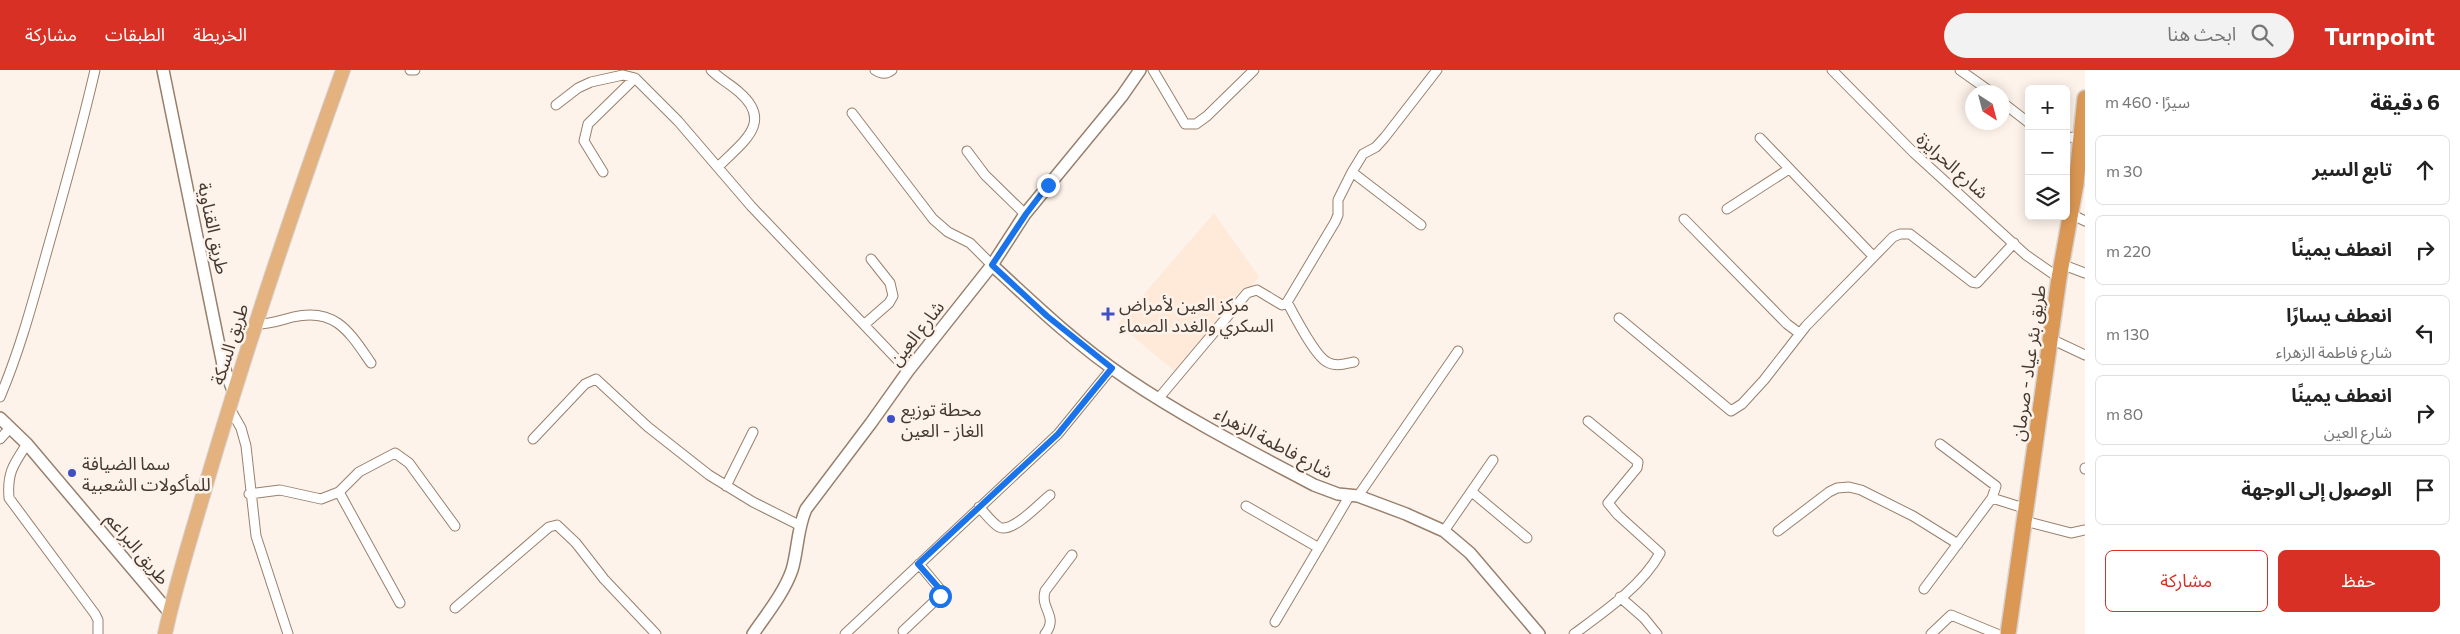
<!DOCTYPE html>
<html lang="ar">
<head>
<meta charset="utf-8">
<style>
  body { margin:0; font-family:Commissioner,"Noto Sans Arabic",sans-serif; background:#f2f2f2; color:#222; direction:rtl }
  .controls { position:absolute; right:15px; top:15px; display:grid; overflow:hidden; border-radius:8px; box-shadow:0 2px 12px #0003 }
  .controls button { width:45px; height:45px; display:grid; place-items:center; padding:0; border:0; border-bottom:1px solid #e0e0e0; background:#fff; color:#222; font:25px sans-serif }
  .compass { position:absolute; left:1965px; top:15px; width:45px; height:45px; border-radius:50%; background:#fff; box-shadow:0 2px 12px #0003; rotate:144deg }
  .stop { position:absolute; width:15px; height:15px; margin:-11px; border:4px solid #1a73e8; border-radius:50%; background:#fff }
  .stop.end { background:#1a73e8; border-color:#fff; box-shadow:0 1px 5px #0008 }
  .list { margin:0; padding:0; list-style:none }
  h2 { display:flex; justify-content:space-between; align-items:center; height:65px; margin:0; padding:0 20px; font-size:21px }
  h2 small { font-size:16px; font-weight:400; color:#767676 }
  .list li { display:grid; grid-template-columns:32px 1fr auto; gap:15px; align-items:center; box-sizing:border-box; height:70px; margin:0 10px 10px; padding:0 10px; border:1px solid #e0e0e0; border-radius:8px }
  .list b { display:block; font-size:19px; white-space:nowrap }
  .list p { margin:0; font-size:16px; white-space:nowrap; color:#767676 }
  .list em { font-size:16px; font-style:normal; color:#767676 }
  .actions { display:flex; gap:10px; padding:15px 20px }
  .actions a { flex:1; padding:11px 0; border:1px solid #d93025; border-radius:8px; text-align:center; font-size:18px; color:#d93025 }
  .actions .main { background:#d93025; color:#fff }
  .icon { flex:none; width:28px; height:28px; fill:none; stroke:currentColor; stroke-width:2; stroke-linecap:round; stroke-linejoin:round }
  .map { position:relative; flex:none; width:2085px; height:564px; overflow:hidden; direction:ltr }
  header { display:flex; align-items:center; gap:30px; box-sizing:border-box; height:70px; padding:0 25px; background:#d93025; color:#fff }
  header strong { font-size:24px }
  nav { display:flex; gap:28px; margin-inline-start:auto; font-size:18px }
  .search { width:350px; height:45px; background:#f2f2f2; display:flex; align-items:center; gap:12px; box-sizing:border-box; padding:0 18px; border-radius:28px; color:#767676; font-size:19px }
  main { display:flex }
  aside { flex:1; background:#fff }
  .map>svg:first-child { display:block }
  .built { fill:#ffeada }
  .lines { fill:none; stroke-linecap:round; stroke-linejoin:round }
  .minor-casing { stroke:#98806c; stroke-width:11 }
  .tertiary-casing { stroke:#98806c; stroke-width:14 }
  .primary-casing { stroke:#d6d3d2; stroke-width:16 }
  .trunk-casing { stroke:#d6d3d2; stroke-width:18 }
  .minor { stroke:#fff; stroke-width:9 }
  .tertiary { stroke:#fff; stroke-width:11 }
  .primary { stroke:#e4b27f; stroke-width:14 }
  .trunk { stroke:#db9854; stroke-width:15 }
  .route { stroke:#1a73e8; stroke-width:6 }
  .poi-dot { fill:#3f50c4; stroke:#fef3ea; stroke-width:2 }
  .labels { text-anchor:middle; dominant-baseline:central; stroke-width:5; stroke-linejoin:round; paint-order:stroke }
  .street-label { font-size:18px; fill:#443931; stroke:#fef3ea }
  .poi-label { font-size:18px; fill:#443931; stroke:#fef3ea; text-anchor:start }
</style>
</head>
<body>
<header>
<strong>Turnpoint</strong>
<div class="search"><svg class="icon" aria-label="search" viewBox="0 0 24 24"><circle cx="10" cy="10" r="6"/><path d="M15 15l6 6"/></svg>ابحث هنا</div>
<nav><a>الخريطة</a><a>الطبقات</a><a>مشاركة</a></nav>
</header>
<main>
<aside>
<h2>6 دقيقة<small>سيرًا · 460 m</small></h2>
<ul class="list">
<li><svg class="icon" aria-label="ahead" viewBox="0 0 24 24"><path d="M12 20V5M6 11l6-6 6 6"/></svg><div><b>تابع السير</b></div><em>30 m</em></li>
<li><svg class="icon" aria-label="right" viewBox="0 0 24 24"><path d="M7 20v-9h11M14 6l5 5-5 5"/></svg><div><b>انعطف يمينًا</b></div><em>220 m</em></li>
<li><svg class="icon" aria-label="left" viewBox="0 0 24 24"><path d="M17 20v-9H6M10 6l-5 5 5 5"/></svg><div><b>انعطف يسارًا</b><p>شارع فاطمة الزهراء</p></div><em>130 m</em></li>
<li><svg class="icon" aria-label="right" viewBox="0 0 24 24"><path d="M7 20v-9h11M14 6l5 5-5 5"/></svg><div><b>انعطف يمينًا</b><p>شارع العين</p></div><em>80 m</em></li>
<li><svg class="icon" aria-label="arrive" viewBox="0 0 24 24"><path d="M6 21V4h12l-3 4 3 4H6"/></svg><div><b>الوصول إلى الوجهة</b></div></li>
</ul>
<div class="actions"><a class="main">حفظ</a><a>مشاركة</a></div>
</aside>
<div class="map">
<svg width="2085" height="564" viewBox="0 0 2085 564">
  <rect width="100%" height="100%" fill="#fef3ea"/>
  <path class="built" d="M 1214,143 L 1259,207 L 1177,303 L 1118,254 Z"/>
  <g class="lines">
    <defs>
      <path id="minor" d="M 410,0 L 415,0
        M 711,0 C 720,9 730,14 739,22 C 775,53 741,73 718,97
        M 875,0 C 881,4 887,4 892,0
        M 1153,0 L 1185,54 L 1196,54 L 1207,46 L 1254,0
        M 1832,0 L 1914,83 L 2026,185 L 2059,208
        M 1960,0 L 1991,22
        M 2002,32 L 2029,53
        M 556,35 L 578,18 L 591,12 L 623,5 L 635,8 L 678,51 L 751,136 L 908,301
        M 852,43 L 933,149 L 948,162 L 970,173 L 992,195
        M 2066,67 L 2081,68
        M 1760,68 L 1873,186
        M 967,81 L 985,105 L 1025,144
        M 603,102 L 584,71 L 588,54 L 635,8
        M 1352,102 L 1421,155
        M 1727,139 L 1789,99
        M 2071,144 L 2085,151
        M 1684,149 L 1787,254 L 1799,263
        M 2061,194 L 2085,203
        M 1287,232 C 1294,245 1315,286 1327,292 C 1336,297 1344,294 1354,292
        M 1619,248 L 1731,341 L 1742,334 L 1764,310 L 1806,256 L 1893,167 L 1900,164 L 1910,164 L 1972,212 L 1977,213 L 2014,173
        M 255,254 C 268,255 281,250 293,247 C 336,237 350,263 371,293
        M 865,254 L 889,233 L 893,226 L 890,213 L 871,189
        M 2051,269 L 2085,285
        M 0,327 C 20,280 33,231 47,181 C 64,121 81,61 95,0
        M 1158,329 L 1247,223 L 1257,220 L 1282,235 L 1286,234 L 1335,152 L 1338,145 L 1338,130 L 1352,102 L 1363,84 L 1376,77 L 1385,67 L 1437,0
        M 229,337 L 241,358 L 246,376 L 256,466 L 288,564
        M 0,369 L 10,358
        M 533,369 L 585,314 L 596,309 L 648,357 L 709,405 L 753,432 L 799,455
        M 27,374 C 13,395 7,403 9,428 L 95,544 L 98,550 L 98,564
        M 2085,398 L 2085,399
        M 726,416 L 753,362
        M 339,422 L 359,402 L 395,383 L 409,393 L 455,456
        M 1472,422 L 1527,468
        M 249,424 L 280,420 L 321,429 L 339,422 L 400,533
        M 1358,426 L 1458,281
        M 1992,428 L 2027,439
        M 1246,436 L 1319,478
        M 979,437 C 985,443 992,453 999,457 C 1012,464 1040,433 1050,425
        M 2025,451 L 2071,463 L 2085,460
        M 1444,461 L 1493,390
        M 1778,461 L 1829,422 L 1837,418 L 1849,417 L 1861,420 L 1913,446 L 1958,474
        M 1924,519 L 1992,428 L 1996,416 L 1940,374
        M 1620,527 L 1644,548 L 1657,564
        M 455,538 L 549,457 L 557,455 L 576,473 L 604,509 L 656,564
        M 1275,552 L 1350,425
        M 903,561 L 940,526 L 939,518 L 919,494
        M 845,564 L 1058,364 L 1112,298
        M 1045,564 C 1059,546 1040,540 1045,521 L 1072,485
        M 1574,564 C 1604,542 1642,516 1660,483 L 1618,445 L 1608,433 L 1637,398 L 1638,392 L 1588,351
        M 1931,564 L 1951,545 L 1997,564"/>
      <path id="tertiary" d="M 163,0 L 223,295 L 234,323
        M 992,195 C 1035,235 1077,275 1126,308 C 1185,348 1250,381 1314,415 L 1338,424 L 1358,426 L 1406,444 L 1444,461 L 1470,483 L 1539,564
        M 0,348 L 27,374 L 169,542
        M 753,564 C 766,545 784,523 792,500 C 798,480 797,459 806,439 L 871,353 L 908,301 L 992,195 L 1025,144 L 1122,26 L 1140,0"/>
      <path id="primary" d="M 165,564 C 176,512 193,461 207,411 C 248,272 294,136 343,0"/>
      <path id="trunk" d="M 2008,564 L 2059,208 L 2076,114 L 2085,28"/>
    </defs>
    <use href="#minor" class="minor-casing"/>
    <use href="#tertiary" class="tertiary-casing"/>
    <use href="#primary" class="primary-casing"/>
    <use href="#trunk" class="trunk-casing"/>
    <use href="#minor" class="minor"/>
    <use href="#tertiary" class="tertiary"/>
    <use href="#primary" class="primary"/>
    <use href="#trunk" class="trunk"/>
  </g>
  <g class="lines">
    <path class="route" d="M 940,526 L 939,518 L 918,494 L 1058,364 L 1112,298 L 1047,246 L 992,195 L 1026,144 L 1048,115"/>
  </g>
  <g class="poi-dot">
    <path d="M1105.5 236.5h5v5h5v5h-5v5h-5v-5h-5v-5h5z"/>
    <circle cx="891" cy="349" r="5"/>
    <circle cx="72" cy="403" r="5"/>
  </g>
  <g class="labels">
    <g class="street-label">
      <text transform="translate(1953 95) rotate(42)">شارع الحرايزة</text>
      <text transform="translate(214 158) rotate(78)">طريق القناوية</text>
      <text transform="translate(916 263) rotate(-52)">شارع العين</text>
      <text transform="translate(229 274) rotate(-72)">طريق السكة</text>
      <text transform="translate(2028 293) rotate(-82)">طريق بئر عياد - صرمان</text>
      <text transform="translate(1274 372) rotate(28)">شارع فاطمة الزهراء</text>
      <text transform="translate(138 478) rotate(50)">طريق البراعم</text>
    </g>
    <g class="poi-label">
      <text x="1119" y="234">مركز العين لأمراض<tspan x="1119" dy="21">السكري والغدد الصماء</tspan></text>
      <text x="901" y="339">محطة توزيع<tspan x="901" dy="21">الغاز - العين</tspan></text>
      <text x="82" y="393">سما الضيافة<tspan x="82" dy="21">للمأكولات الشعبية</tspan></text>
    </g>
  </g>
</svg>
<div class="controls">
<button>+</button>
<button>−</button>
<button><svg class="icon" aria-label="layers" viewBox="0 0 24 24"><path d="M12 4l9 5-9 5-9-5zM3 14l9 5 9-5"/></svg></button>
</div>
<svg class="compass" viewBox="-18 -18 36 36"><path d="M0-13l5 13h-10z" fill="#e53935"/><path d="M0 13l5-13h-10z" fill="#767676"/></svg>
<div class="stop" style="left:940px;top:526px"></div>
<div class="stop end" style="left:1048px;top:115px"></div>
</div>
</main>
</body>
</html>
